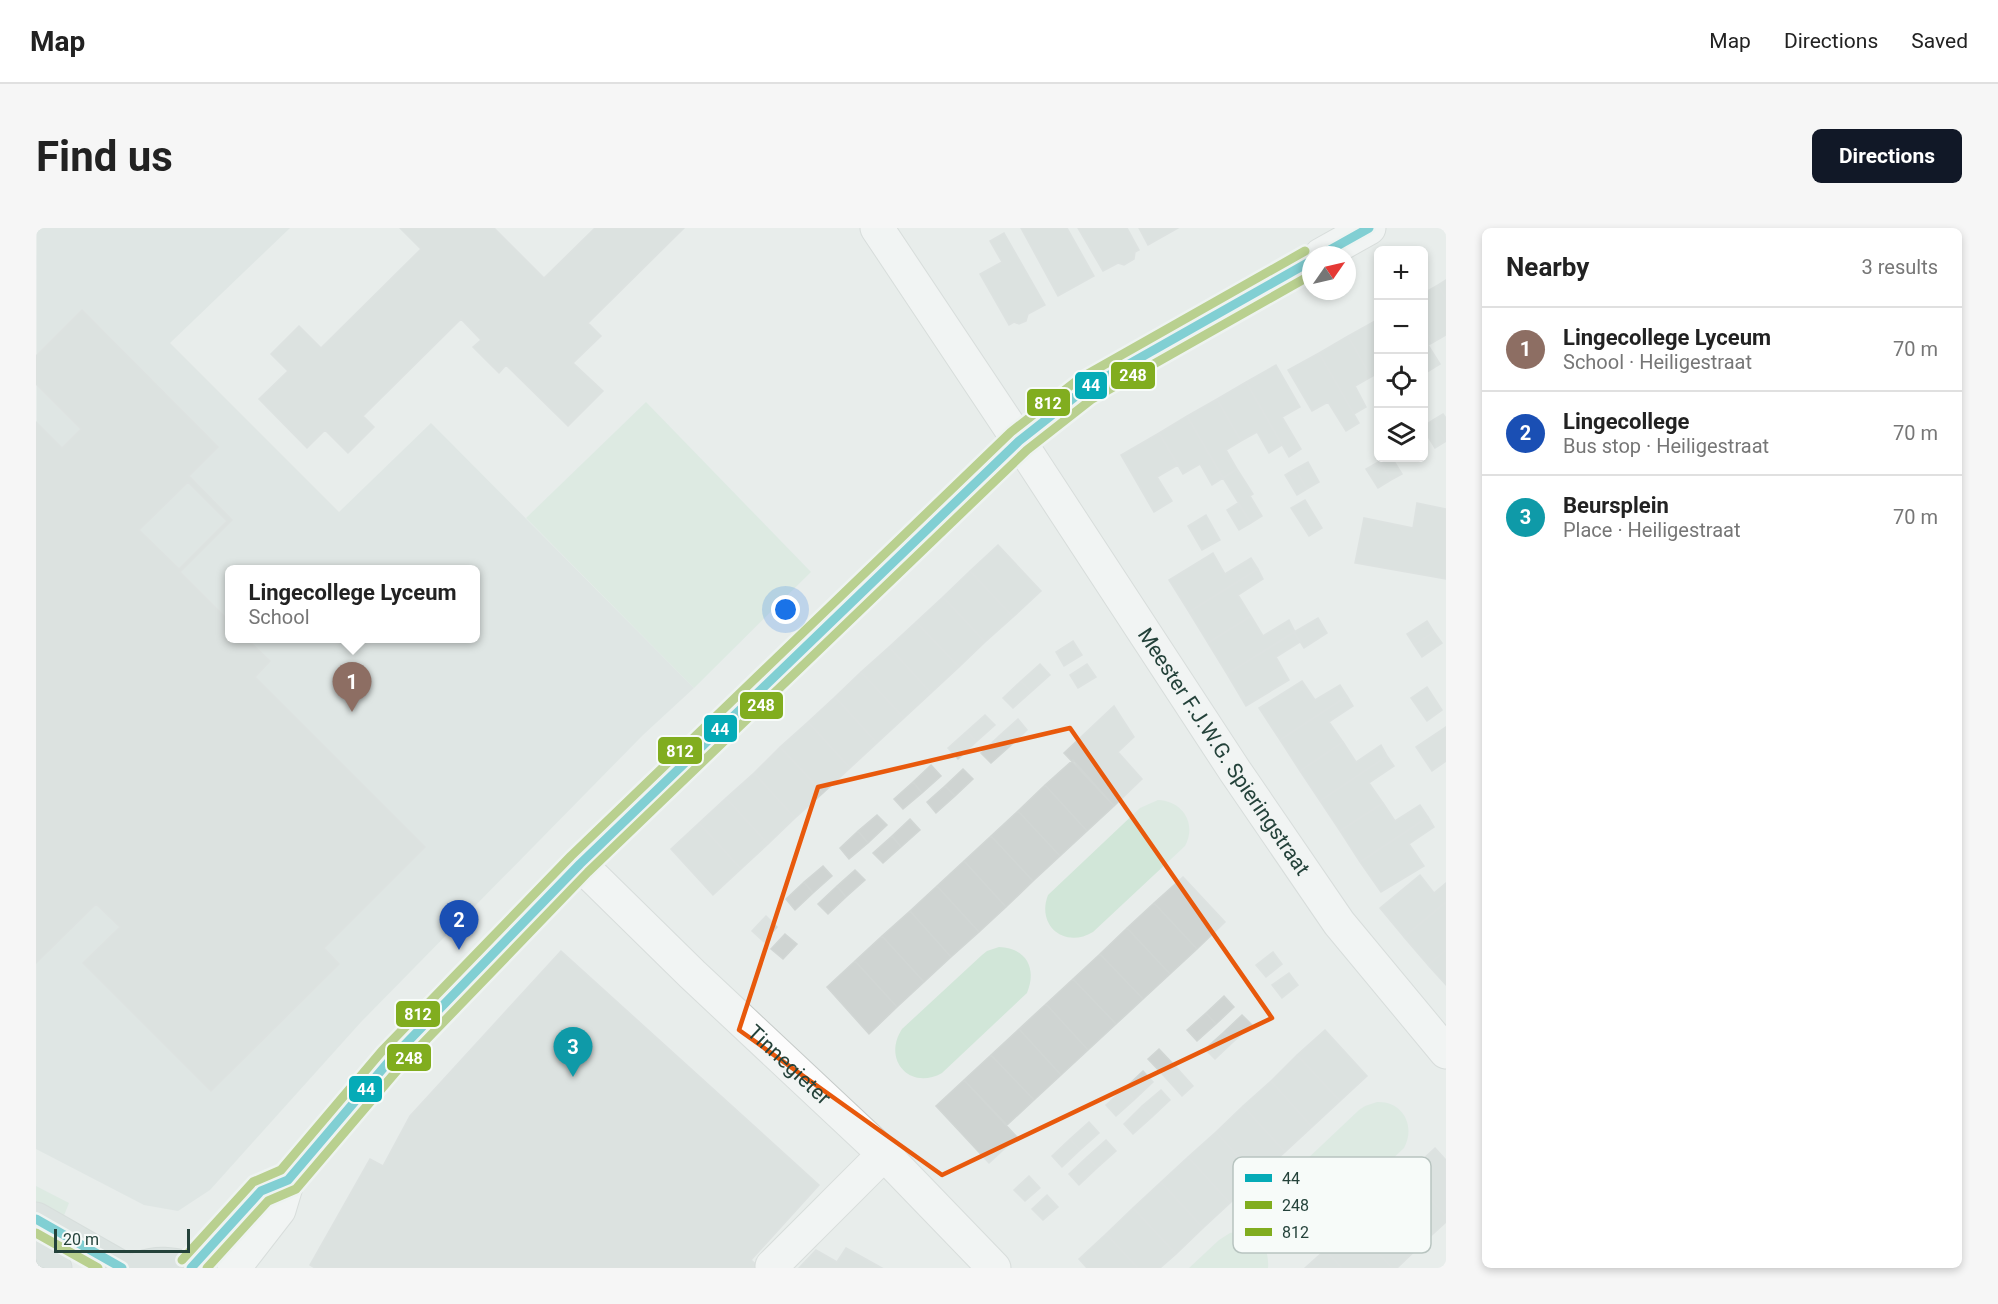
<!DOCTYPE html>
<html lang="en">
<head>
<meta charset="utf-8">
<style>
  body { margin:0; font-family:Roboto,sans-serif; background:#f6f6f6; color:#222 }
  .controls { position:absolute; right:18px; top:18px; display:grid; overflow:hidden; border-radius:9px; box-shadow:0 3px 9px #0003 }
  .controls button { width:54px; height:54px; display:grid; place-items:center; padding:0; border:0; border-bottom:2px solid #e0e0e0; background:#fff; color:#222; font:30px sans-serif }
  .compass { position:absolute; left:1266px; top:18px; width:54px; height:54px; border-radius:50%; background:#fff; box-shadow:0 3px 9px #0003; rotate:56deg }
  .scale { position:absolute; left:18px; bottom:15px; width:136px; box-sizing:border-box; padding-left:6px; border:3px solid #24423a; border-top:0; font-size:16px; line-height:21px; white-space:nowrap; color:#24423a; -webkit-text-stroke:4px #f7fbf9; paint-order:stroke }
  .you { position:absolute; left:750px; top:382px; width:21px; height:21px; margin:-15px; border:4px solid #fff; border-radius:50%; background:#1a73e8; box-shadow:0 0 0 9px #1a73e833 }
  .badge { display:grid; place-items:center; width:39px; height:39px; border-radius:50%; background:#111827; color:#fff; font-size:20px; font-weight:700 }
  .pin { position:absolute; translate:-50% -50px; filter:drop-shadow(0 2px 3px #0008) }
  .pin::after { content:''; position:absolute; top:32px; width:21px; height:18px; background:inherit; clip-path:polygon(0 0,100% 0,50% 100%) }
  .popup { position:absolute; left:189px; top:337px; width:255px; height:78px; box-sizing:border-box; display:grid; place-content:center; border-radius:9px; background:#fff; filter:drop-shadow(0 2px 4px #0005); font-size:20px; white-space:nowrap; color:#767676 }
  .popup b { font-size:22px; color:#222 }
  .popup::after { content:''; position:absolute; left:50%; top:100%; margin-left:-12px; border:12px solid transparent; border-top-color:#fff }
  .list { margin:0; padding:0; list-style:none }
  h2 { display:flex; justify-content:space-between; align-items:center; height:78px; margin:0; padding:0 24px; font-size:26px }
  h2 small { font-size:20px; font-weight:400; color:#767676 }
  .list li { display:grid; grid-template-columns:39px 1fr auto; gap:18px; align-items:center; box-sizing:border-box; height:84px; padding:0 24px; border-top:2px solid #e0e0e0 }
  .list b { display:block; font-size:22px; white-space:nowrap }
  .list p { margin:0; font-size:20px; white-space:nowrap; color:#767676 }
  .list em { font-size:20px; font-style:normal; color:#767676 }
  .icon { flex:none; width:33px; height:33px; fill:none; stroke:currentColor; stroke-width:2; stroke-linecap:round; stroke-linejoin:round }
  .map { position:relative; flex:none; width:1410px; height:1040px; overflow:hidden; border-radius:9px }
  header { display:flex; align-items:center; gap:36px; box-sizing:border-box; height:84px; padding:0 30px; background:#fff; border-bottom:2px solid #e0e0e0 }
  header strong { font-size:28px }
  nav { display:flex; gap:33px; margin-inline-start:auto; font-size:21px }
  .intro { display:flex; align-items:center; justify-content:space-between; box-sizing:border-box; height:144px; padding:0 36px }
  h1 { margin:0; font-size:42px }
  .button { padding:15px 27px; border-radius:9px; background:#111827; color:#fff; font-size:21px; font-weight:700 }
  main { display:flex; gap:36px; padding:0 36px }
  aside { flex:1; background:#fff; border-radius:9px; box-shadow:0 3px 9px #0003 }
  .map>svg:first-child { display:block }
  .built { fill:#d6dedb; fill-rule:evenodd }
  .green { fill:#d1e6d8 }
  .building { fill:#cfd4d2; stroke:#d1d6d4; stroke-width:1.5; fill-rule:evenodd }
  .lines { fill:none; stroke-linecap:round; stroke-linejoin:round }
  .minor-casing { stroke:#c5cac8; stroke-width:35 }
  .major-casing { stroke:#c3ccc9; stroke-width:35 }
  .minor { stroke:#fcfcfc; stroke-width:33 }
  .major { stroke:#cfd7d5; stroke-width:33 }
  .bus-1-casing { stroke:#f7fbf9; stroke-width:14 }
  .bus-2-casing { stroke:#f7fbf9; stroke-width:14 }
  .bus-3-casing { stroke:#f7fbf9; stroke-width:14 }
  .bus-1 { stroke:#05abb7; stroke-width:9 }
  .bus-2 { stroke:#81ad1f; stroke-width:9 }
  .bus-3 { stroke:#81ad1f; stroke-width:9 }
  .marked { fill:none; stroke:#e8590c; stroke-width:4.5; stroke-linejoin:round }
  .labels { text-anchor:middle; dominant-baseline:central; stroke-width:4.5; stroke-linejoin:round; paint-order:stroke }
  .street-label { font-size:21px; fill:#24423a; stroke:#f7fbf9 }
  .key { fill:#f7fbf9; stroke:#b8c4c0; stroke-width:1.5 }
  .key-label { font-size:16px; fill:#24423a }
  .line-badge { stroke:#f7fbf9; stroke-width:2 }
  .badge-label { font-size:16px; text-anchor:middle; font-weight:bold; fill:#fff }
</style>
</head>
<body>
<header>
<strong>Map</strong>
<nav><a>Map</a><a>Directions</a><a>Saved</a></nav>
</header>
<div class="intro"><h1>Find us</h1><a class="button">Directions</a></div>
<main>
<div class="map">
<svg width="1410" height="1040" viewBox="0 0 1410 1040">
  <rect width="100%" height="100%" fill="#e8edeb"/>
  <path class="built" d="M 1,0 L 254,0 L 134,115 L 303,284 L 395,195 L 658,460 L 607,507 L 325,794 L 174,962 L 142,983 L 108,977 L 0,921 ZM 193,342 L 439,342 L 439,410 L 193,410 Z"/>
  <path class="green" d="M 610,174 L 775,344 L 658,460 L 490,290 Z
    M 1122,572 C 1147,573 1161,596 1149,618 L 1057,704 C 1029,721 1000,698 1012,667 L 1104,580 Z
    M 963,719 C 991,720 1001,741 991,765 L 906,845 C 874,863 846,832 866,801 L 946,727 L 951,723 Z
    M 1341,874 C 1367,873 1380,898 1368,920 L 1295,989 C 1267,1006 1239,982 1250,951 L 1323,882 L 1329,878 Z
    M 0,958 L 33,975 L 27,990 L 0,975 Z
    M 1194,1005 C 1218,1002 1234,1015 1232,1040 L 1153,1040 L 1183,1012 Z"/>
  <path class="building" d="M 364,0 L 458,0 L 508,50 L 559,0 L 648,0 L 552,95 L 565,108 L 537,135 L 567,163 L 532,198 L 470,137 L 463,145 L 437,119 L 445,112 L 425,91 L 327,188 L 338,199 L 312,225 L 289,202 L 271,220 L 223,171 L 252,143 L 235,126 L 263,98 L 285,120 L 385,21 Z
    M 985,0 L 1031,0 L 1058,48 L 1022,68 Z
    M 1042,0 L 1091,0 L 1103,22 L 1099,24 L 1098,31 L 1088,37 L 1082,35 L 1067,43 Z
    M 1103,0 L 1142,0 L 1112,17 Z
    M 968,5 L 1009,77 L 992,86 L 990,93 L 983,96 L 978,94 L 973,97 L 944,46 L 966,34 L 954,13 Z
    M 1410,52 L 1410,71 L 1402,57 Z
    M 1402,57 L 1410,71 L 1410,107 L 1396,115 L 1388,99 L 1388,65 Z
    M 46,82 L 182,219 L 153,248 L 196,292 L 144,344 L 193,393 L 193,410 L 210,410 L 234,433 L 219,449 L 389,619 L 288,720 L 303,736 L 175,863 L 47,735 L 84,699 L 60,676 L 0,735 L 0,194 L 26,220 L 45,201 L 0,156 L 0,128 ZM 152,254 L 191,293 L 143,341 L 103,302 Z
    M 1339,93 L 1342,99 L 1342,145 L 1335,149 L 1312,108 Z
    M 1388,99 L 1396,115 L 1392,117 L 1404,136 L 1388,146 Z
    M 1312,108 L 1335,149 L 1319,158 L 1330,179 L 1318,186 L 1283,125 Z
    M 1283,125 L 1323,195 L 1310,203 L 1292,174 L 1276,183 L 1252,142 Z
    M 1240,137 L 1264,179 L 1246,189 L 1265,221 L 1253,229 L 1210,154 Z
    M 1210,154 L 1246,217 L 1233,225 L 1221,204 L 1205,213 L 1181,171 Z
    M 1181,171 L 1205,213 L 1190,222 L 1201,241 L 1187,250 L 1151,188 Z
    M 1407,186 L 1410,190 L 1410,213 L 1397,192 Z
    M 1151,188 L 1187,250 L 1176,257 L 1164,236 L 1147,246 L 1123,205 Z
    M 1397,192 L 1410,213 L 1399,220 L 1388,202 L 1388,198 Z
    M 1123,205 L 1142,237 L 1121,249 L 1136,273 L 1118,284 L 1085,227 Z
    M 1349,230 L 1356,230 L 1366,246 L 1355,252 L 1344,233 Z
    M 1344,233 L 1355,252 L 1342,260 L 1330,241 Z
    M 1272,234 L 1283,254 L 1271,261 L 1259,241 Z
    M 1201,241 L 1217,266 L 1214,268 L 1226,288 L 1215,295 L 1187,250 Z
    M 1259,241 L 1271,261 L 1261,267 L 1249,247 Z
    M 1269,272 L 1286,300 L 1273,308 L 1255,280 Z
    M 1202,275 L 1215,295 L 1203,302 L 1191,282 Z
    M 1381,275 L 1410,281 L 1410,351 L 1319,335 L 1328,290 L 1377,300 Z
    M 1170,287 L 1184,312 L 1166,322 L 1152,298 Z
    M 962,317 L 1005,363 L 977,389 L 934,343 Z
    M 1177,325 L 1189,346 L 1215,330 L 1222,341 L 1153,384 L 1133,352 Z
    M 1222,341 L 1227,351 L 1202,367 L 1215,388 L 1172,415 L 1153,384 Z
    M 934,343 L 977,389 L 949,414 L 907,369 Z
    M 907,369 L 949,414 L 923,439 L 880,394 Z
    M 1215,388 L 1227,408 L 1253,392 L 1259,404 L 1191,446 L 1172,415 Z
    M 1282,390 L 1291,405 L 1268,420 L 1258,404 Z
    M 1391,393 L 1398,404 L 1378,417 L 1371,406 Z
    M 880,394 L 923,439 L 895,465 L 853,419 Z
    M 1258,404 L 1264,414 L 1240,429 L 1253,452 L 1210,478 L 1191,446 Z
    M 1398,404 L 1406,415 L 1386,429 L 1378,417 Z
    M 1037,413 L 1046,427 L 1028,438 L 1020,424 Z
    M 853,419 L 895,465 L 868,490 L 825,444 Z
    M 1004,436 L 1014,447 L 995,464 L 985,453 Z
    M 1051,436 L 1060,449 L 1042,460 L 1034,447 Z
    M 825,444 L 868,490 L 841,515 L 799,469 Z
    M 985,453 L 995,464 L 977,480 L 967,470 Z
    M 1266,453 L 1279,472 L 1304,457 L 1311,468 L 1244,512 L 1223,480 Z
    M 1391,459 L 1406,482 L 1391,493 L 1375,470 Z
    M 1311,468 L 1317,478 L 1293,494 L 1307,514 L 1264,543 L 1244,512 Z
    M 799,469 L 841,515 L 814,540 L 772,494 Z
    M 1078,478 L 1098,509 L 1082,524 L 1106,551 L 1078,578 L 1028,525 Z
    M 949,487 L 959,497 L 940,514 L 931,503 Z
    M 982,491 L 991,502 L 973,519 L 963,508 Z
    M 772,494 L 814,540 L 787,565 L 744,519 Z
    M 1410,499 L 1410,533 L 1396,543 L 1380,519 Z
    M 931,503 L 940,514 L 922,531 L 912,520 Z
    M 963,508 L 973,519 L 955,535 L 945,525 Z
    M 1307,514 L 1320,534 L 1345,517 L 1351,528 L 1284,573 L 1264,543 Z
    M 744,519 L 787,565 L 759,590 L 718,545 Z
    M 1351,528 L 1358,538 L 1333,555 L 1347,575 L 1304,603 L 1284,573 Z
    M 1037,532 L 1078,578 L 1051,603 L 1009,557 Z
    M 895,537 L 905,548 L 886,565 L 877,554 Z
    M 927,541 L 937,551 L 919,568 L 909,558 Z
    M 718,545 L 759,590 L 732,616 L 690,570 Z
    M 877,554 L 886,565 L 867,581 L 858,571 Z
    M 1009,557 L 1051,603 L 1024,628 L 982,583 Z
    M 909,558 L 919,568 L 900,585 L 891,574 Z
    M 690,570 L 732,616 L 705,641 L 663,595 Z
    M 1347,575 L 1359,593 L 1384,577 L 1392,589 L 1324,634 L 1304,603 Z
    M 982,583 L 1024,628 L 997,653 L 955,608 Z
    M 841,587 L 851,597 L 832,615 L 822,603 Z
    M 1392,589 L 1398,599 L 1373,616 L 1388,638 L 1345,664 L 1324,634 Z
    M 874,591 L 884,602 L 865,619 L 856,608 Z
    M 663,595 L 705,641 L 677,667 L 635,621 Z
    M 822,603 L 832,615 L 813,631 L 804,620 Z
    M 856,608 L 865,619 L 847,635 L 837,625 Z
    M 955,608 L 997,653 L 970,679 L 928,633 Z
    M 928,633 L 970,679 L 943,704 L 901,658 Z
    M 787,638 L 796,648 L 777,665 L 768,654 Z
    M 819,642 L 829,652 L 810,669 L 801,658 Z
    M 1384,647 L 1398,665 L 1410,655 L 1410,674 L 1368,709 L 1344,680 Z
    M 1147,649 L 1189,694 L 1161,721 L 1118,675 Z
    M 768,654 L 777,665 L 759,682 L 750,671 Z
    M 801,658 L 810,669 L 792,686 L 782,676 Z
    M 901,658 L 943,704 L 915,729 L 874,683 Z
    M 1410,674 L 1410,722 L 1392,737 L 1368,709 Z
    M 1118,675 L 1161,721 L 1134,746 L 1091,700 Z
    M 874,683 L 915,729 L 888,754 L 846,708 Z
    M 730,688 L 741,699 L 728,714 L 716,703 Z
    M 1091,700 L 1134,746 L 1107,771 L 1064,726 Z
    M 749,706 L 761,716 L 747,731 L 735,721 Z
    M 846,708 L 888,754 L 861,779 L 819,733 Z
    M 1410,722 L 1410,757 L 1392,737 Z
    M 525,723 L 783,957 L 715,1032 L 724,1040 L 279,1040 L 274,1037 L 334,931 L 347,938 L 374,888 Z
    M 1237,724 L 1246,736 L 1230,749 L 1220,737 Z
    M 1064,726 L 1107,771 L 1080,796 L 1037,751 Z
    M 819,733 L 861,779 L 833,806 L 791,759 Z
    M 1253,745 L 1262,757 L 1246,770 L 1236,757 Z
    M 1037,751 L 1080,796 L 1052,822 L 1010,776 Z
    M 1188,768 L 1198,779 L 1180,796 L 1170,785 Z
    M 1010,776 L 1052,822 L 1025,847 L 983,801 Z
    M 1170,785 L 1180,796 L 1161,813 L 1151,802 Z
    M 1206,787 L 1216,797 L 1197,814 L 1188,804 Z
    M 983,801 L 1025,847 L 998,872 L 955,827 Z
    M 1289,802 L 1331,848 L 1304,873 L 1261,827 Z
    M 1188,804 L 1197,814 L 1179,831 L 1169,821 Z
    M 1123,821 L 1140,839 L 1129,849 L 1112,831 Z
    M 955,827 L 998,872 L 971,897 L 928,852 Z
    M 1261,827 L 1304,873 L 1276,899 L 1235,853 Z
    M 1140,839 L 1157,858 L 1146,868 L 1129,849 Z
    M 1107,843 L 1117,854 L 1098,872 L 1089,860 Z
    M 928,852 L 981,909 L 953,935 L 900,878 Z
    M 1235,853 L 1276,899 L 1249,924 L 1207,878 Z
    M 1089,860 L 1098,872 L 1080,888 L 1070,877 Z
    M 1125,862 L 1134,872 L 1116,889 L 1106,878 Z
    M 1106,878 L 1116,889 L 1097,906 L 1088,896 Z
    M 1207,878 L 1249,924 L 1221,949 L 1180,904 Z
    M 1053,894 L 1063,905 L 1044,922 L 1034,911 Z
    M 1180,904 L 1221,949 L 1194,975 L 1152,929 Z
    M 1034,911 L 1044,922 L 1026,939 L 1016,928 Z
    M 1070,912 L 1080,923 L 1061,940 L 1051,929 Z
    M 1399,920 L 1410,932 L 1410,988 L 1371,946 Z
    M 1051,929 L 1061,940 L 1043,957 L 1033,946 Z
    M 1152,929 L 1194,975 L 1167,1000 L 1125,954 Z
    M 1371,946 L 1410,988 L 1410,994 L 1386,1016 L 1344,971 Z
    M 993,948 L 1004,960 L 989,973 L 978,962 Z
    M 1125,954 L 1167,1000 L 1140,1026 L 1097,980 Z
    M 1011,967 L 1022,979 L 1007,992 L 996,981 Z
    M 1344,971 L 1386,1016 L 1361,1040 L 1356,1040 L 1316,996 Z
    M 1097,980 L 1140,1026 L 1124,1040 L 1102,1040 L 1070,1006 Z
    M 1316,996 L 1356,1040 L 1306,1040 L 1289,1022 Z
    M 1070,1006 L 1102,1040 L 1051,1040 L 1043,1031 Z
    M 810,1020 L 846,1040 L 763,1040 L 780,1022 L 801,1034 Z
    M 1289,1022 L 1306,1040 L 1269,1040 Z"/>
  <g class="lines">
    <defs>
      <g id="minor">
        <path id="s1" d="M 841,0 L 983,213 L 1199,543 L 1303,695 L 1410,824"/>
        <path d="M 1285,27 L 1333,0"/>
        <path id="s2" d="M 544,636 L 656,746 L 848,926 L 958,1040"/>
        <path d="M 736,1038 L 848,926"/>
        <path d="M 155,1040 L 225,963 L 252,952"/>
        <path d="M 198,1040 L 243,982 L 252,952 L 355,831 L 544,636 L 983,213 L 1049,161 L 1275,33"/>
      </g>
      <path id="major" d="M 0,991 L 86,1040
        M 0,1029 L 19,1040
        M 105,1040 C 122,1034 135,1036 152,1040"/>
    </defs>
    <use href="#minor" class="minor-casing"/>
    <use href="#major" class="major-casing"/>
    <use href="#minor" class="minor"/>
    <use href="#major" class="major"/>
    <defs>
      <path id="bus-1" d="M 1285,27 L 1333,0
        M 0,991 L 86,1040
        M 155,1040 L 225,963 L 252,952 L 355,831 L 544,636 L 983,213 L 1049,161 L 1275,33"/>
      <path id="bus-2" d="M 0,1005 L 62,1040
        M 171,1040 L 232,973 L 260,961 L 364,839 L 552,644 L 991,222 L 1056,171 L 1275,47"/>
      <path id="bus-3" d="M 146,1032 L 217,954 L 245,942 L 346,823 L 535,628 L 975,204 L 1043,151 L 1269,23"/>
    </defs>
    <use href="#bus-1" class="bus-1-casing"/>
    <use href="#bus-2" class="bus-2-casing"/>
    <use href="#bus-3" class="bus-3-casing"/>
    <use href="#bus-1" class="bus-1"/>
    <use href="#bus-2" class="bus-2"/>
    <use href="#bus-3" class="bus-3"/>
  </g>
  <path d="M0 0H1410V1040H0ZM 1034,500 L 1236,790 L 906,947 L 703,802 L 782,559 Z" fill="#e8edeb" fill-opacity=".55" fill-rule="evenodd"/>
  <path class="marked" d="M 1034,500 L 1236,790 L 906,947 L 703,802 L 782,559 Z"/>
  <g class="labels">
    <g class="street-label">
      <text stroke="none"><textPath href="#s1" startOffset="628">Meester F.J.W.G. Spieringstraat</textPath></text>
      <text stroke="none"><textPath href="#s2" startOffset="290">Tinnegieter</textPath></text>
    </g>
  </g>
  <rect x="1197" y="929" width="198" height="96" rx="9" class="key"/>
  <rect x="1209" y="946" width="27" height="8" fill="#05abb7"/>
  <rect x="1209" y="973" width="27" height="8" fill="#81ad1f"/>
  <rect x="1209" y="1000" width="27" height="8" fill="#81ad1f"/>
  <g class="key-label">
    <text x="1246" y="956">44</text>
    <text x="1246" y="983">248</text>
    <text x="1246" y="1010">812</text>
  </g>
  <g class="line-badge">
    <rect x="1074" y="133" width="46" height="29" rx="6" fill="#81ad1f"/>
    <rect x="1038" y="143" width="34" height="29" rx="6" fill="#05abb7"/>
    <rect x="990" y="160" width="45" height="29" rx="6" fill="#81ad1f"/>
    <rect x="703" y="463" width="45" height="29" rx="6" fill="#81ad1f"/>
    <rect x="667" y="486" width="35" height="29" rx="6" fill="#05abb7"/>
    <rect x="621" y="508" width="46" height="29" rx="6" fill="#81ad1f"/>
    <rect x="359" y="772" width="46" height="28" rx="6" fill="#81ad1f"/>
    <rect x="350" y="815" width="46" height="29" rx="6" fill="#81ad1f"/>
    <rect x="312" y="847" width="35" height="28" rx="6" fill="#05abb7"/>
  </g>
  <g class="badge-label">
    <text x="1097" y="153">248</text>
    <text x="1055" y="163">44</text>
    <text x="1012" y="181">812</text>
    <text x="725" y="483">248</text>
    <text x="684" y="507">44</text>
    <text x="644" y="529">812</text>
    <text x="382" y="792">812</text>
    <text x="373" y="836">248</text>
    <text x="330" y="867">44</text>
  </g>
</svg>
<div class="controls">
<button>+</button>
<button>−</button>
<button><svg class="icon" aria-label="locate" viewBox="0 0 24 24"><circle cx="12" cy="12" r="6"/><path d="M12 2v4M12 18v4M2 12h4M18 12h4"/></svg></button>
<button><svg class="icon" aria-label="layers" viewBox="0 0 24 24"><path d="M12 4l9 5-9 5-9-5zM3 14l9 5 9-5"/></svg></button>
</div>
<svg class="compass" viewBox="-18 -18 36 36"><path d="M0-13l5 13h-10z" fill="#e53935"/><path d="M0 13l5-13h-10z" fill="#767676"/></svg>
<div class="scale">20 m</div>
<div class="you"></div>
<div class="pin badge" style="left:316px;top:484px;background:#8d6e63">1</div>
<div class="popup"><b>Lingecollege Lyceum</b>School</div>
<div class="pin badge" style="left:423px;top:722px;background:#1a4fb4">2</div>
<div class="pin badge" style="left:537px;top:849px;background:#0f9aa8">3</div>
</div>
<aside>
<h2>Nearby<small>3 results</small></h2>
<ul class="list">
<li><span class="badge" style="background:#8d6e63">1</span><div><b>Lingecollege Lyceum</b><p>School · Heiligestraat</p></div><em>70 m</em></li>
<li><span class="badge" style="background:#1a4fb4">2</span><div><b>Lingecollege</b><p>Bus stop · Heiligestraat</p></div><em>70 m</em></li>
<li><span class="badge" style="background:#0f9aa8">3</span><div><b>Beursplein</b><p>Place · Heiligestraat</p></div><em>70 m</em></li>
</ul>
</aside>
</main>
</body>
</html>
